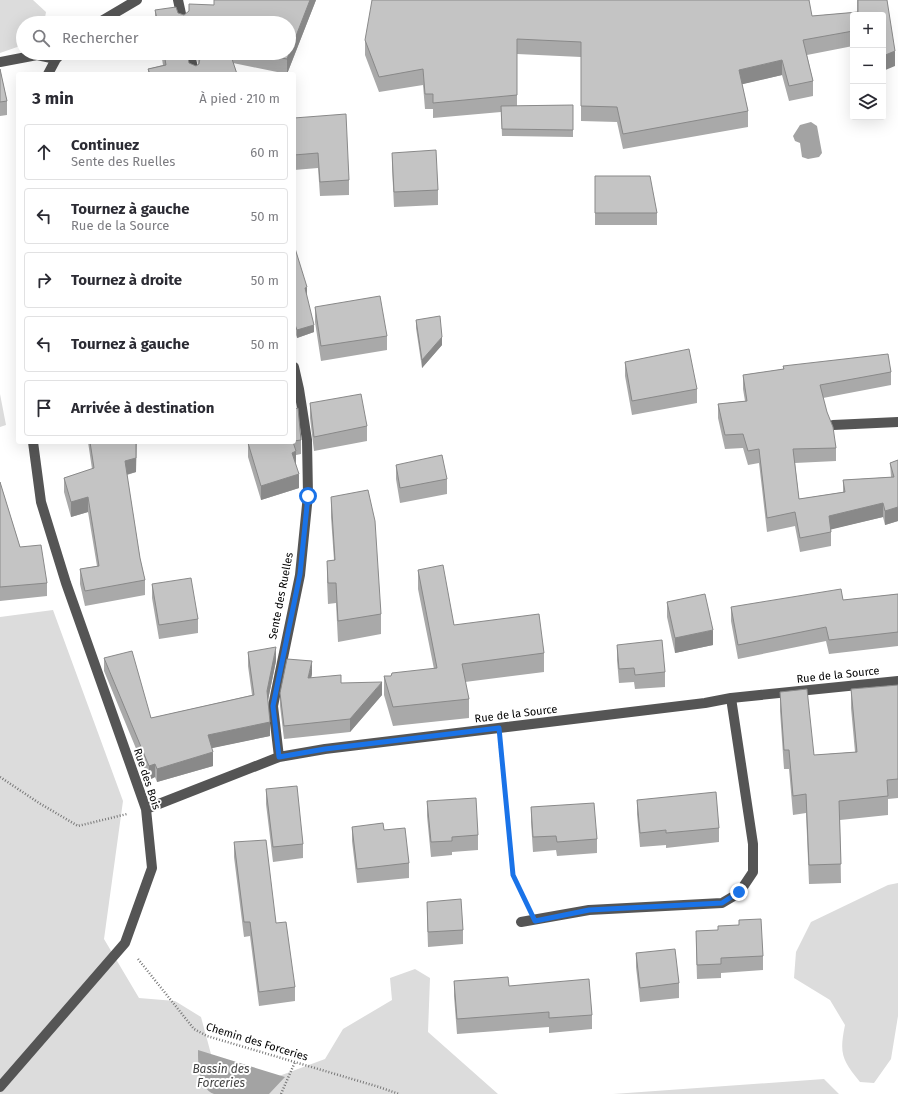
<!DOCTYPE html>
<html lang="fr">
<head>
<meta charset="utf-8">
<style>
  body { margin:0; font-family:"Fira Sans",sans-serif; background:#f2f2f3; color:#2b2b33 }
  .controls { position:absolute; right:12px; top:12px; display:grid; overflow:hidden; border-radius:4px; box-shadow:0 4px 16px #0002 }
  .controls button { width:36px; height:36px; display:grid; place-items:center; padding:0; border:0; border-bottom:1px solid #e1e1e2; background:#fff; color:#2b2b33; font:20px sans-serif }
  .stop { position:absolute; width:12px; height:12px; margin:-9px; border:3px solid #1a73e8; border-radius:50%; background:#fff }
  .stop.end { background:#1a73e8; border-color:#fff; box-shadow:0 1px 4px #0008 }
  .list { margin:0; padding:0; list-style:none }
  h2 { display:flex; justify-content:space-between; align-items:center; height:52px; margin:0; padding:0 16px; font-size:17px }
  h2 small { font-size:13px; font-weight:400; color:#7c7c81 }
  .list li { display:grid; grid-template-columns:26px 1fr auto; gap:12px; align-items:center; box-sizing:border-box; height:56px; margin:0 8px 8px; padding:0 8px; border:1px solid #e1e1e2; border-radius:4px }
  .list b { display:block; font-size:15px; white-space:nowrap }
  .list p { margin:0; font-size:13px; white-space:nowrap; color:#7c7c81 }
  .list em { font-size:13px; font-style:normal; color:#7c7c81 }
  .icon { flex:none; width:22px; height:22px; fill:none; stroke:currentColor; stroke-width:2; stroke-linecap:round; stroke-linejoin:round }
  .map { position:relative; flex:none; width:898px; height:1094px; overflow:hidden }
  .search { position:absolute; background:#fff; box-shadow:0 4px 16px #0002; left:16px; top:16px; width:280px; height:44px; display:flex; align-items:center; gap:10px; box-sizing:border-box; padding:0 14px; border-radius:22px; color:#7c7c81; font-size:15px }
  .panel { position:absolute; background:#fff; box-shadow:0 4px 16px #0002; left:16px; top:72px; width:280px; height:372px; border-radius:4px }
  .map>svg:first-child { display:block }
  .green { fill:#dcdcdc }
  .water { fill:#a3a3a3 }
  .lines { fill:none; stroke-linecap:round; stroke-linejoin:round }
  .path { stroke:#777; stroke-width:2.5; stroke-dasharray:1 2; stroke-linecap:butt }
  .minor { stroke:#555; stroke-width:10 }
  .wall { fill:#a9a9a9 }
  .shaded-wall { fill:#898989 }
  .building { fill:#c4c4c4; stroke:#898989 }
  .route { stroke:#1a73e8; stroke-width:5 }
  .labels { text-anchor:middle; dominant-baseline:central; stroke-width:4; stroke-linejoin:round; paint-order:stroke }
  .street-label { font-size:11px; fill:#000; stroke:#fff }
  .water-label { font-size:12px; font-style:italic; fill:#444; stroke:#fff }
</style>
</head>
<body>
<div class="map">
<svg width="898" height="1094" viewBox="0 0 898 1094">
  <rect width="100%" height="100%" fill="#fff"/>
  <path class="green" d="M 0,0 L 33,0 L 46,12 L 44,23 L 23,23 L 23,45 L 0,53 Z
    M 0,394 L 6,425 L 0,427 Z
    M 53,610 L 123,801 L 104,939 L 139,998 L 175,1001 L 201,1017 L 218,1080 L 249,1087 L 325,1059 L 343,1029 L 392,1000 L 390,978 L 415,969 L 430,978 L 428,1032 L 498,1094 L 0,1094 L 0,617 Z
    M 898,883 L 898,1016 L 891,1059 L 874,1083 L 860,1082 C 842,1060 839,1054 845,1025 L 830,1000 L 794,978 L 796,952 L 811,922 L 888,885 Z
    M 824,1079 L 839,1094 L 613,1094 Z"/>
  <path class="water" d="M 811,122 L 817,126 L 822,153 L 819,157 L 808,159 L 802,157 L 800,143 L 795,141 L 793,136 L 800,125 Z
    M 198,1050 L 285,1077 L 269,1094 C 260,1094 220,1094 214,1094 C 198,1088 198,1063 198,1050 Z"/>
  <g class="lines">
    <path class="path" d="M 500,747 L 513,875 L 525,900
      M 0,777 L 39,803 L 78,826 L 127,814
      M 138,959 L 194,1029 L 207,1036 L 379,1087 L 399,1094
      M 281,1094 L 295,1062"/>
    <path class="minor" d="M 178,0 L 183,23
      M 98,23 L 137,0
      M 190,53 L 194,74
      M 0,62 L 37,55 L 56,59
      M 48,74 L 56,59 L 62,53
      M 833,425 L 898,422
      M 279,757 L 273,706 L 300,575 L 308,495 L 307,440 L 299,389 L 294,367
      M 146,809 L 279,757 L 325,749 L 705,703 L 731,698 L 898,681
      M 521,922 L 589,910 L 722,903 L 739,893 L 753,872 L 753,844 L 731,698
      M 0,1087 L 125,943 L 152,868 L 146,809 L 66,583 L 41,502 L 33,442"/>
  </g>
  <path class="wall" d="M 214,0 L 316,0 L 287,74 L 233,63 L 237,74 L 148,74 L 148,69 L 163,65 L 161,53 L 187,53 L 189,63 L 196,66 L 198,64 L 196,53 L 289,53 L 289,23 L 155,23 L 155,10 L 178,13 L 184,15 L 214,5 Z
    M 857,0 L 887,0 L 895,66 L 853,15 L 853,46 L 807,55 L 813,81 L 813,96 L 789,101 L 782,75 L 742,84 L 748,111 L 748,127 L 623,149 L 617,122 L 581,121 L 581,57 L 517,54 L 517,106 L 573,105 L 573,137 L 502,136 L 501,112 L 433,118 L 433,109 L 425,109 L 423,85 L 379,92 L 365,55 L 365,40 L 812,16 L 857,12 Z
    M 0,69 L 7,101 L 7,115 L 0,116 Z
    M 294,118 L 349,180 L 349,195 L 320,196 L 318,168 L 294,170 Z
    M 392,153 L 438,190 L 438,205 L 394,207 L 392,167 Z
    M 595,176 L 657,213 L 657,225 L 595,225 Z
    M 294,245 L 307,295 L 306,295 L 314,332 L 297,338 L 294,329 Z
    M 315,307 L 387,336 L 387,350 L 321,361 L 315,322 Z
    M 416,320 L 442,345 L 422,368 L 416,328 Z
    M 625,362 L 697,389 L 697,403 L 632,415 L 625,376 Z
    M 783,366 L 891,372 L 891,385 L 823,398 L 836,448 L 836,461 L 795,463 L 799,499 L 843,492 L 843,480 L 891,477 L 890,463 L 898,460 L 898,521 L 885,525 L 883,517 L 831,529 L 831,546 L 800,552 L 795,526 L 767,532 L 759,463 L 748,465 L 743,448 L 725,449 L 718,418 L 718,404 L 745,401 L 743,389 L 743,375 L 783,369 Z
    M 310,403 L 367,426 L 367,441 L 314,451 L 310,418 Z
    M 294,409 L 301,440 L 301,454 L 296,455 L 296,465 L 299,488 L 261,500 L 248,457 L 248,443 L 252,442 L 294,442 Z
    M 88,442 L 137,442 L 136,472 L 127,475 L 140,558 L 145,580 L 145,595 L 85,606 L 80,584 L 80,569 L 97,566 L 88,512 L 71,517 L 64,492 L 64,478 L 92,469 Z
    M 396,465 L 447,479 L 447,494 L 400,503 L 396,479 Z
    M 0,482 L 20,547 L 47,583 L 47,596 L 0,601 Z
    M 331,497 L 381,614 L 381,634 L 338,642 L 336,603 L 328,604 L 327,581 L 327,561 L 334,560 L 331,517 Z
    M 418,570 L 454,625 L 544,653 L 544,672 L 465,682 L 469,699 L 469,718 L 393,726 L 384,695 L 384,676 L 391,676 L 434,669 L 418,589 Z
    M 152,584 L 198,619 L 198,633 L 159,639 L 152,598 Z
    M 898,594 L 898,646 L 829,654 L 826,641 L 738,659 L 731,621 L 731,607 L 843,600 Z
    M 667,602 L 713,645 L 675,653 L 667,617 Z
    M 617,645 L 665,672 L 665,687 L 635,689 L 634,682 L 619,683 L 617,660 Z
    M 248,652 L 276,661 L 268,700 L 270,736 L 211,748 L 213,766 L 157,782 L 155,777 L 149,780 L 104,671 L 104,658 L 151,718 L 252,695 L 248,666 Z
    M 312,674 L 311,678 L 341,683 L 382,695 L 350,732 L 284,739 L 280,706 L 280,693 Z
    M 898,685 L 898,798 L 888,799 L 888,815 L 840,820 L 841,883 L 809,884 L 806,813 L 793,815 L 789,769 L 784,769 L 780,711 L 780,692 L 814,755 L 855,752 L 851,708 L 851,689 Z
    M 266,789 L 303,844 L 303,858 L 273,862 L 266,804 Z
    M 637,800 L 719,828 L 719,842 L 666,848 L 666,845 L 640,847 L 637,814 Z
    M 427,801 L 478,835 L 478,850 L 452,852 L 452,855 L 431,857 L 427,816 Z
    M 531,807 L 597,839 L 597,853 L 557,856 L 556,850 L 533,852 L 531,822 Z
    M 352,827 L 384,830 L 409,863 L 409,878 L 357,883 L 352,841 Z
    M 234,842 L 276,923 L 295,987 L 295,1001 L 259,1006 L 250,936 L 244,937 L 234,857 Z
    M 427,902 L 463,930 L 463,944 L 428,947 L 427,916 Z
    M 696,931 L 763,956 L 763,970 L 721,973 L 721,978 L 697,979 L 696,946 Z
    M 636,953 L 679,983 L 679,998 L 640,1002 L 636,967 Z
    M 454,981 L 509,986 L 592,1015 L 592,1029 L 549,1033 L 549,1027 L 457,1034 L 454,996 Z"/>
  <path class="shaded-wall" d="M 310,0 L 316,0 L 287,74 L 287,59 Z
    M 895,51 L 895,66 L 883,71 L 883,56 Z
    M 782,60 L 782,75 L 739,85 L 739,70 Z
    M 307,287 L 307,295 L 305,296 L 305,288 Z
    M 314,325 L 314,332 L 297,338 L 297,330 Z
    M 442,337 L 442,345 L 422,368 L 422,360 Z
    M 136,442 L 136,472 L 125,475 L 125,461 Z
    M 296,451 L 296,466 L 292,453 Z
    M 299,474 L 299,488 L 261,500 L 261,486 Z
    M 88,497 L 88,512 L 71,517 L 71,502 Z
    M 883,503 L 883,517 L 829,530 L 829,516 Z
    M 898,507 L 898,521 L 885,525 L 885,511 Z
    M 713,630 L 713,645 L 675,653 L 675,638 Z
    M 276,647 L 276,661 L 267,705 L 267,691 Z
    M 312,661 L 312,674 L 308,691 L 308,678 Z
    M 382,682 L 382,695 L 350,732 L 350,719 Z
    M 270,722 L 270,736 L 208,749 L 208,735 Z
    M 213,752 L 213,766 L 157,782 L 157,769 Z
    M 155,764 L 155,777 L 149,780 L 149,766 Z"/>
  <path class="building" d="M 214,0 L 310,0 L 287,59 L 257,53 L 289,53 L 289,23 L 158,23 L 155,10 L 176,7 L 178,13 L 184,15 L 189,11 L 189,4 L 214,5 Z
    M 372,0 L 809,0 L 812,16 L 858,12 L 858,0 L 887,0 L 895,51 L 883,56 L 883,15 L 853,15 L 853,31 L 803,40 L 813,81 L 789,86 L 782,60 L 739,70 L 748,111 L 623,134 L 617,107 L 581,106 L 581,42 L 517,39 L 517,95 L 433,103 L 433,94 L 425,94 L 423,69 L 379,77 L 365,40 Z
    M 164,53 L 187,53 L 189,63 L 196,66 L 199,64 L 200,58 L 199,53 L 230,53 L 237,74 L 150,74 L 148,69 L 166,65 Z
    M 0,69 L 7,101 L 0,102 Z
    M 573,105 L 573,130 L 502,129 L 501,106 Z
    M 346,114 L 349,180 L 320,182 L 318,153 L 294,155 L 294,118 Z
    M 436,150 L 438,190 L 394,192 L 392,153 Z
    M 595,176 L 650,176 L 657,213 L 595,213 Z
    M 294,245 L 307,287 L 305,288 L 314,325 L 297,330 L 294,322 Z
    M 380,296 L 387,336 L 321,346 L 315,307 Z
    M 440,316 L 442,337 L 422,360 L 416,320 Z
    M 689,349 L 697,389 L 632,401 L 625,362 Z
    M 888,354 L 891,372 L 820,385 L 827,412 L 833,427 L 836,448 L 793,449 L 799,499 L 845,492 L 843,480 L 894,477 L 890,463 L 898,460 L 898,507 L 885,511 L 883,503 L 829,516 L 831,532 L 800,538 L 795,512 L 767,518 L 759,449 L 748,451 L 743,434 L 725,435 L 718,404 L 747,401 L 743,375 L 784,369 L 783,366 Z
    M 361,394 L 367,426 L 314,437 L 310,403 Z
    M 298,408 L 301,440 L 294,441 L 294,409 Z
    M 90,442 L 136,442 L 136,458 L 125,461 L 140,558 L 145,580 L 85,591 L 80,569 L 99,566 L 88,497 L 71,502 L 64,478 L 94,468 Z
    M 252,442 L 293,442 L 296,451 L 292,453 L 299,474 L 261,486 L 248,443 Z
    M 442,455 L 447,479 L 400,488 L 396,465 Z
    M 0,482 L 20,547 L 41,545 L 47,583 L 0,587 Z
    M 368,490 L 375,521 L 381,614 L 338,621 L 336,583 L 328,583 L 327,561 L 335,560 L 331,497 Z
    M 443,565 L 454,625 L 539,614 L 544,653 L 462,664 L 469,699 L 393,707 L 384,676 L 391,676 L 392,673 L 437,668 L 418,570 Z
    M 191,578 L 198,619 L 159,625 L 152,584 Z
    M 841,589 L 843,600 L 898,594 L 898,632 L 829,640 L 826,627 L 738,645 L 731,607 Z
    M 705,594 L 713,630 L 675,638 L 667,602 Z
    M 662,640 L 665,672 L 635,675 L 634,668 L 619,669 L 617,645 Z
    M 276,647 L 267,691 L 270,722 L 208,735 L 213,752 L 157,769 L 155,764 L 149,766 L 104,658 L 132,651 L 151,718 L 254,695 L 248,652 Z
    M 287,659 L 312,661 L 308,678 L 341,675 L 341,683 L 382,682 L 350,719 L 284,726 L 280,693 Z
    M 898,685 L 898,779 L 887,780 L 888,796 L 839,801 L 841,864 L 809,865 L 806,794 L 793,796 L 789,750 L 784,750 L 780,692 L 807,689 L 814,755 L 857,752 L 851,689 Z
    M 297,786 L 303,844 L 273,847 L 266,789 Z
    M 716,792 L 719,828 L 666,833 L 666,830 L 640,833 L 637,800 Z
    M 476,798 L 478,835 L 452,837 L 452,841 L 431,842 L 427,801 Z
    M 594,803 L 597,839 L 557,842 L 556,836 L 533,837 L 531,807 Z
    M 383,823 L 384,830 L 405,828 L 409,863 L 357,869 L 352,827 Z
    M 266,840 L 276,923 L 286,922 L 295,987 L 259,992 L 250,922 L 244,922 L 234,842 Z
    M 461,899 L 463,930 L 428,932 L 427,902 Z
    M 761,919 L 763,956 L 721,958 L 721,964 L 697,965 L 696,931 L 718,930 L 718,926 L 739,925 L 739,920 Z
    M 675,949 L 679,983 L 640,988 L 636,953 Z
    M 508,977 L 509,986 L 589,979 L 592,1015 L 549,1018 L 549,1012 L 457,1019 L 454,981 Z"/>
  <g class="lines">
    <path class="route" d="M 308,496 L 300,574 L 273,706 L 279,757 L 325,749 L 499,728 L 513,875 L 535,921 L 589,910 L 722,903 L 739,892"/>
  </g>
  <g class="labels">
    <g class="street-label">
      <text transform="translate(281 596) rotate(-79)">Sente des Ruelles</text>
      <text transform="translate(838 675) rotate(-6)">Rue de la Source</text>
      <text transform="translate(516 714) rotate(-7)">Rue de la Source</text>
      <text transform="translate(147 779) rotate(72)">Rue des Bois</text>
      <text transform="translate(257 1042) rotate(17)">Chemin des Forceries</text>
    </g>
    <g class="water-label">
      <text x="221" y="1069">Bassin des<tspan x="221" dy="14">Forceries</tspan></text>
    </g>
  </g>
</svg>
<div class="controls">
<button>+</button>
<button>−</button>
<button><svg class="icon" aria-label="layers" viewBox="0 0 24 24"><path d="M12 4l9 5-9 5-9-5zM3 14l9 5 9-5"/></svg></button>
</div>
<div class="stop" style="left:308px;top:496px"></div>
<div class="stop end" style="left:739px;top:892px"></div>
<div class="search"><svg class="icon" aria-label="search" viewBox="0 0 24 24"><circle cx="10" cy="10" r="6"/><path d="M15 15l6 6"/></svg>Rechercher</div>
<section class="panel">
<h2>3 min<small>À pied · 210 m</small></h2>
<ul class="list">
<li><svg class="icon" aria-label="ahead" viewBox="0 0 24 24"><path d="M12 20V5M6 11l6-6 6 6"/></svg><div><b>Continuez</b><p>Sente des Ruelles</p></div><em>60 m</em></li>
<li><svg class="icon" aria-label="left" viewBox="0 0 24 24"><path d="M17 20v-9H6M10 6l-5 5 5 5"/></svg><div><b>Tournez à gauche</b><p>Rue de la Source</p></div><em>50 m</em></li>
<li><svg class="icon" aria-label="right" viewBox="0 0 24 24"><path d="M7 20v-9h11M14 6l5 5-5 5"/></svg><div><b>Tournez à droite</b></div><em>50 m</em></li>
<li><svg class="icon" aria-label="left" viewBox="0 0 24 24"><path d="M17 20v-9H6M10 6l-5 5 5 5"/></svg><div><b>Tournez à gauche</b></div><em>50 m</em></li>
<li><svg class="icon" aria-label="arrive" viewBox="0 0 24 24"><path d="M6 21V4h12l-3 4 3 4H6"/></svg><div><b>Arrivée à destination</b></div></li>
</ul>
</section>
</div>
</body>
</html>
